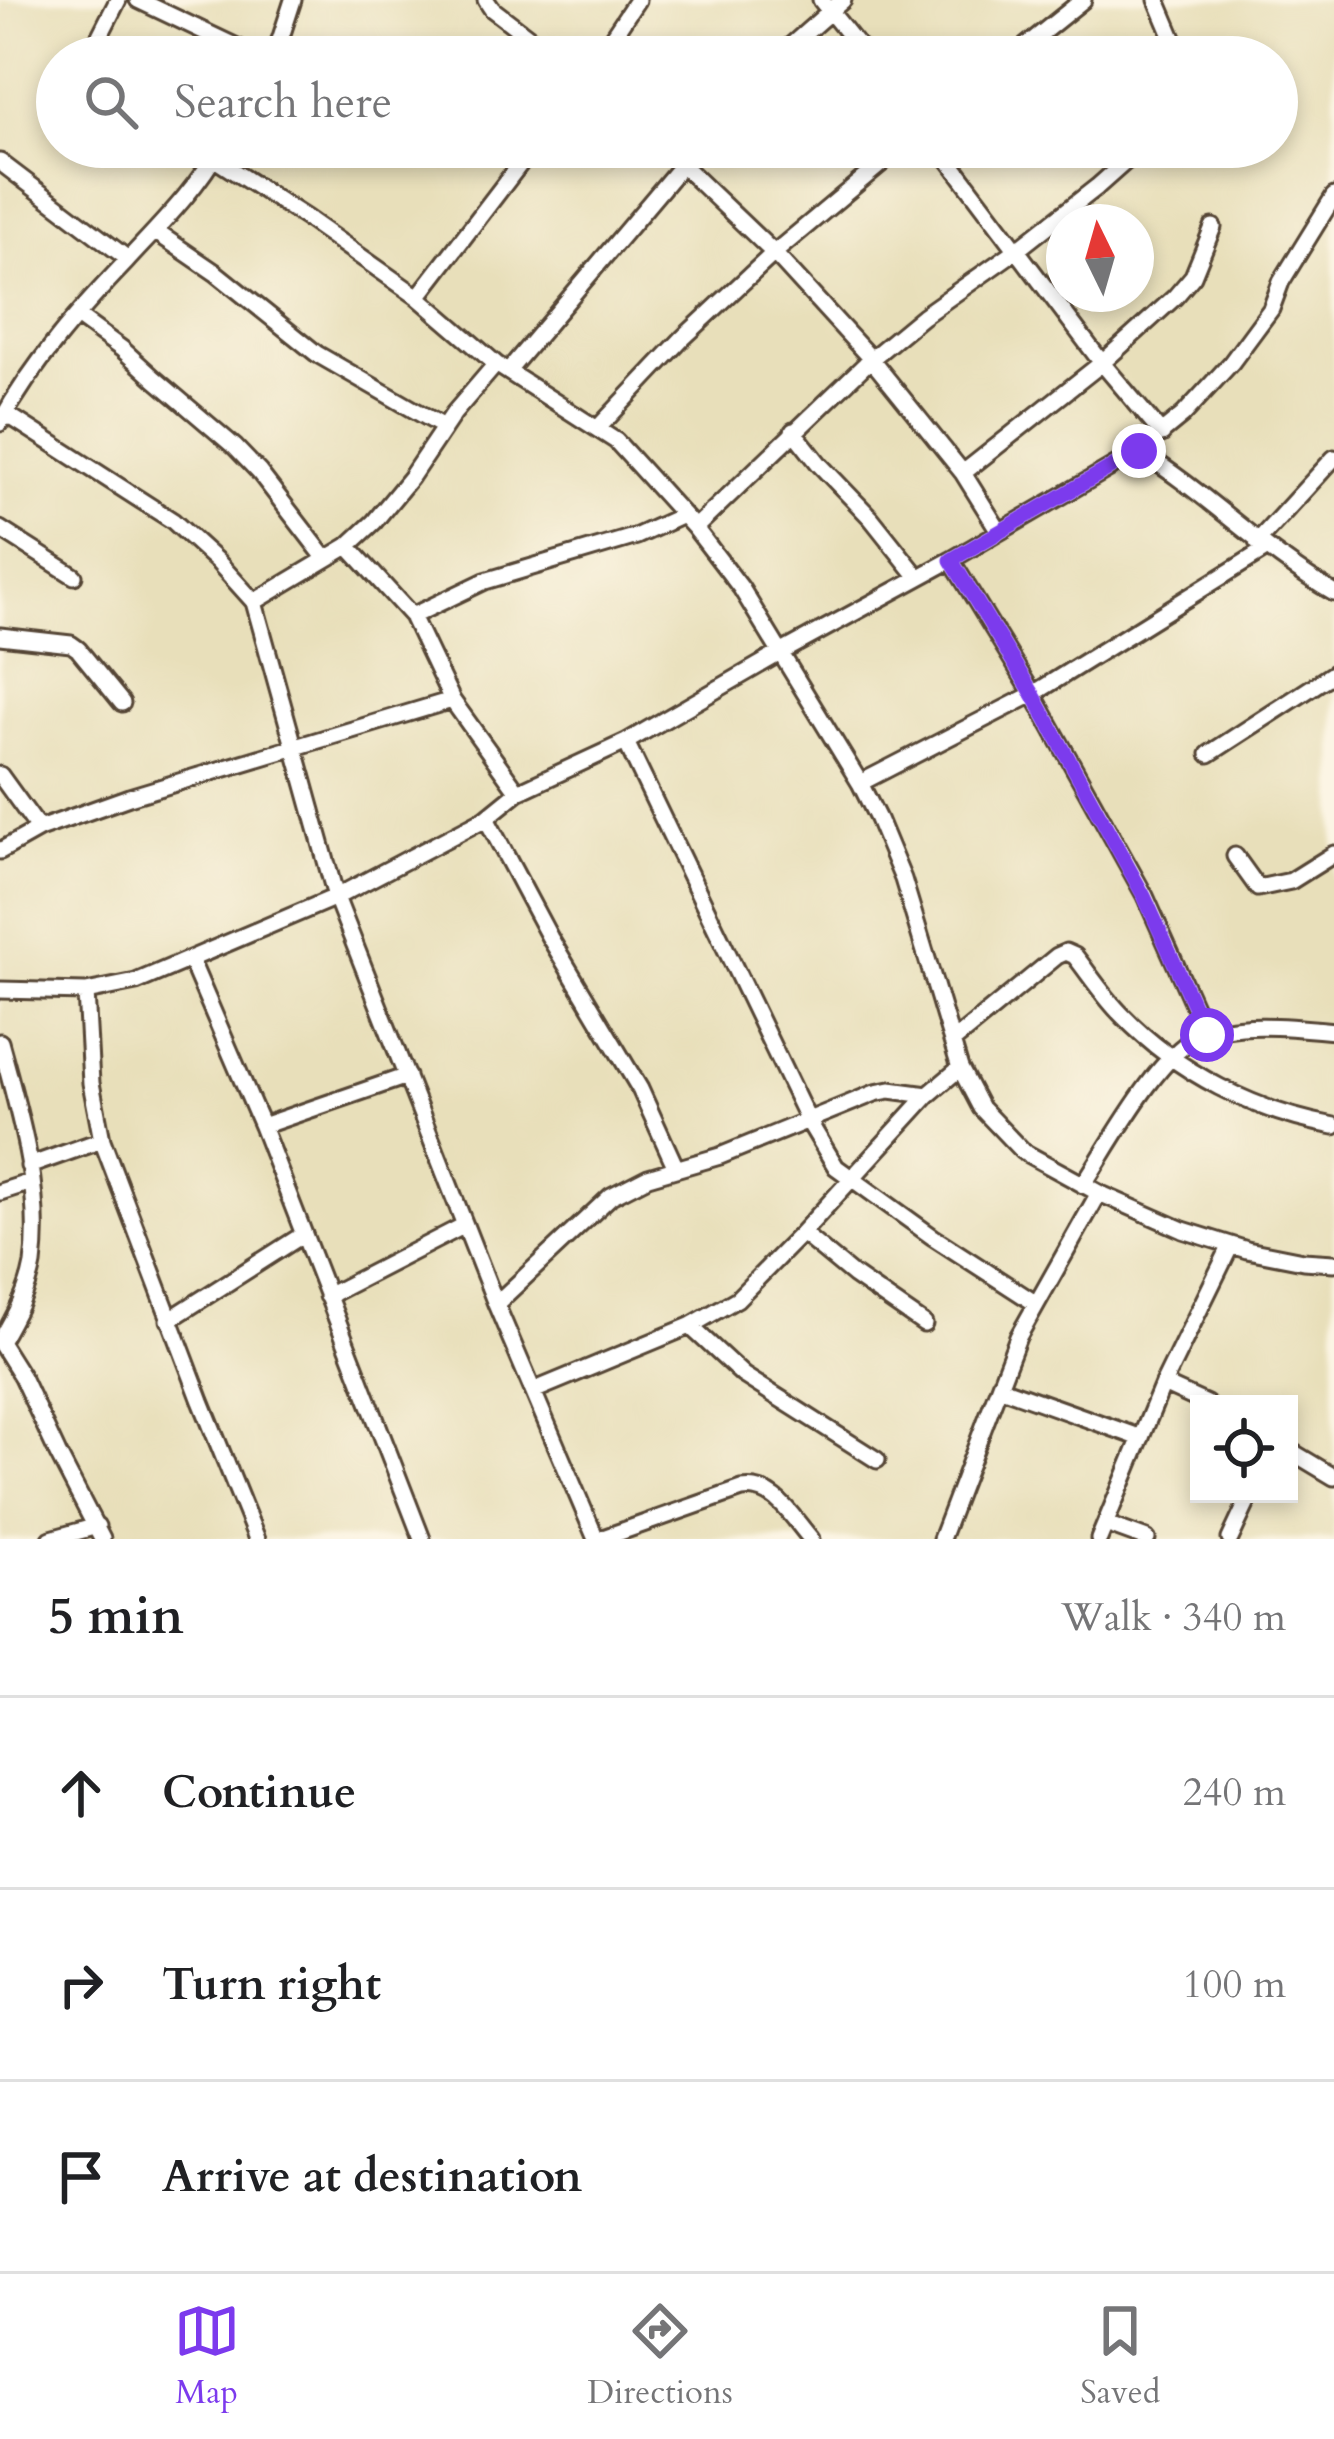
<!DOCTYPE html>
<html lang="en">
<head>
<meta charset="utf-8">
<style>
  body { margin:0; font-family:Cardo,serif; background:#f2f2f2; color:#202124 }
  .controls { position:absolute; right:36px; bottom:36px; display:grid; overflow:hidden; border-radius:0px; box-shadow:0 6px 18px #0003 }
  .controls button { width:108px; height:108px; display:grid; place-items:center; padding:0; border:0; border-bottom:3px solid #e0e0e0; background:#fff; color:#202124; font:60px sans-serif }
  .compass { position:absolute; left:1046px; top:204px; width:108px; height:108px; border-radius:50%; background:#fff; box-shadow:0 6px 18px #0003; rotate:355deg }
  .stop { position:absolute; width:36px; height:36px; margin:-27px; border:9px solid #7c3aed; border-radius:50%; background:#fff }
  .stop.end { background:#7c3aed; border-color:#fff; box-shadow:0 3px 12px #0008 }
  .list { margin:0; padding:0; list-style:none }
  h2 { display:flex; justify-content:space-between; align-items:center; height:156px; margin:0; padding:0 48px; font-size:51px }
  h2 small { font-size:39px; font-weight:400; color:#757577 }
  .list li { display:grid; grid-template-columns:78px 1fr auto; gap:36px; align-items:center; box-sizing:border-box; height:192px; padding:0 48px; border-top:3px solid #e0e0e0 }
  .list b { display:block; font-size:45px; white-space:nowrap }
  .list em { font-size:39px; font-style:normal; color:#757577 }
  .icon { flex:none; width:66px; height:66px; fill:none; stroke:currentColor; stroke-width:2; stroke-linecap:round; stroke-linejoin:round }
  .map { position:relative; flex:none; width:1334px; height:1539px; overflow:hidden }
  .search { position:absolute; background:#fff; box-shadow:0 6px 18px #0003; left:36px; right:36px; top:36px; height:132px; display:flex; align-items:center; gap:30px; box-sizing:border-box; padding:0 42px; border-radius:66px; color:#757577; font-size:45px }
  .sheet { height:732px; background:#fff }
  nav { display:flex; justify-content:space-around; align-items:center; box-sizing:border-box; height:168px; border-top:3px solid #e0e0e0; background:#fff; font-size:33px; color:#757577 }
  nav a { display:grid; justify-items:center; gap:6px }
  nav .on { color:#7c3aed }
  .map>svg:first-child { display:block }
  .lines { fill:none; stroke-linecap:round; stroke-linejoin:round }
  .minor-casing { stroke:#554535; stroke-width:21 }
  .minor { stroke:#fff; stroke-width:15 }
  .route { stroke:#7c3aed; stroke-width:15 }
</style>
</head>
<body>
<div class="map">
<svg width="1334" height="1539" viewBox="0 0 1334 1539">
  <rect width="100%" height="100%" fill="#fcf5e5"/>
  <filter id="ink" filterUnits="userSpaceOnUse"><feTurbulence type="fractalNoise" baseFrequency=".00833" numOctaves="2"/><feDisplacementMap in="SourceGraphic" scale="24" xChannelSelector="R" yChannelSelector="G"/><feConvolveMatrix kernelMatrix="1 2 1 2 8 2 1 2 1" color-interpolation-filters="sRGB"/></filter>
  <filter id="wash" filterUnits="userSpaceOnUse"><feTurbulence type="fractalNoise" baseFrequency=".004" numOctaves="4" result="noise"/><feDisplacementMap in="SourceGraphic" scale="48" xChannelSelector="R" yChannelSelector="G"/><feGaussianBlur stdDeviation="2.7" result="paint"/><feColorMatrix in="noise" values="0 0 0 0 0 0 0 0 0 0 0 0 0 0 0 0 0 1.4 0 .05"/><feComposite in="paint" operator="in"/></filter>
  <g filter="url(#wash)">
    <rect width="100%" height="100%" fill="#e8dfba"/>
  </g>
  <g filter="url(#ink)">
    <g class="lines">
      <defs>
        <path id="minor" d="M 138,0 L 258,57
          M 486,0 L 492,9 L 555,57
          M 821,0 L 867,57
          M 1157,0 L 1181,57
          M 89,57 L 118,0
          M 271,57 L 280,40 L 293,0
          M 599,57 L 637,0
          M 778,57 L 843,0
          M 1012,57 L 1083,0
          M 663,147 L 774,253 L 871,359 L 963,473 L 999,531
          M 939,147 L 1102,363 L 1162,434
          M 213,158 L 306,218 L 418,297 L 496,364 L 616,441 L 695,528 L 741,588 L 860,783 L 878,819 L 903,879 L 960,1068 L 981,1108 L 1022,1151 L 1099,1193 L 1183,1230 L 1247,1250 L 1303,1261 L 1334,1263
          M 0,162 L 128,259
          M 156,232 L 216,273 L 317,354 L 444,427
          M 418,297 L 533,147
          M 77,316 L 122,349 L 155,379 L 235,447 L 259,472 L 326,559
          M 508,371 L 697,147
          M 5,413 L 173,521 L 218,562 L 254,602 L 336,897 L 496,1304 L 596,1539
          M 0,423 C 33,363 79,311 126,262 C 160,225 195,191 220,147
          M 598,428 L 683,338 L 774,253 L 901,147
          M 793,431 L 820,465 L 871,518 L 918,577
          M 1139,451 C 1208,494 1263,552 1334,593
          M 963,473 L 1102,363 L 1175,297 L 1193,276 L 1213,227
          M 695,528 L 871,359 L 923,316 L 1018,249 L 1097,187 L 1142,147
          M 0,529 L 74,576
          M 1257,542 L 1334,458
          M 348,546 L 412,616 L 452,700 L 518,792
          M 951,560 L 1033,694 L 1145,896 L 1207,1035
          M 254,602 L 348,546 L 374,522 L 411,477 L 454,413 L 496,364
          M 412,616 L 485,581 L 637,536 L 683,515
          M 0,636 L 71,644 L 78,649 L 122,703
          M 626,742 L 809,1122 L 836,1167 L 933,1237 L 1035,1303
          M 1209,754 L 1334,673
          M 0,775 L 39,829
          M 860,783 L 1033,694 L 1266,549
          M 486,818 L 550,938 L 640,1089 L 676,1168
          M 0,851 L 39,829 L 129,797 L 452,700
          M 1235,856 L 1258,888 L 1291,881 L 1334,854
          M 191,961 L 262,1126 L 422,1539
          M 0,990 L 86,992 L 136,982 L 336,897 L 486,818 L 518,792 L 626,742 L 780,653 L 951,560 L 1139,451 L 1183,415 L 1231,363 L 1271,309 L 1281,282 L 1334,196
          M 86,992 L 91,1083 L 102,1140 L 201,1401 L 257,1539
          M 0,1042 C 19,1112 43,1190 33,1264 C 28,1292 14,1318 0,1342
          M 952,1042 L 1057,956 L 1066,952 L 1075,956 C 1090,975 1104,997 1122,1015 C 1178,1073 1255,1112 1334,1126
          M 262,1126 L 407,1076
          M 29,1166 L 102,1140
          M 1083,1185 C 1109,1146 1156,1058 1196,1038 C 1233,1020 1294,1027 1334,1031
          M 0,1192 L 31,1182
          M 802,1233 L 853,1275 L 924,1324
          M 327,1296 L 465,1225
          M 496,1304 L 611,1196 L 648,1177 L 720,1156 L 875,1093 L 890,1090 L 928,1095
          M 169,1320 L 304,1234
          M 690,1326 L 743,1375 L 877,1460
          M 0,1342 L 22,1377 L 58,1454 L 102,1539
          M 1163,1384 L 1207,1404
          M 1001,1388 L 1141,1438
          M 533,1391 L 690,1326 L 737,1299 L 802,1233 L 928,1095 L 960,1068
          M 1289,1450 L 1334,1477
          M 1106,1524 L 1147,1539
          M 51,1539 L 97,1526
          M 600,1539 L 742,1489 C 775,1484 791,1516 811,1539
          M 941,1539 L 1018,1337 L 1099,1193
          M 1099,1539 L 1163,1384 L 1231,1245
          M 1230,1539 L 1251,1494"/>
      </defs>
      <use href="#minor" class="minor-casing"/>
      <use href="#minor" class="minor"/>
    </g>
  </g>
  <g class="lines" filter="url(#ink)">
    <path class="route" d="M 1139,451 L 951,560 L 1033,694 L 1144,896 L 1207,1035"/>
  </g>
</svg>
<div class="controls">
<button><svg class="icon" aria-label="locate" viewBox="0 0 24 24"><circle cx="12" cy="12" r="6"/><path d="M12 2v4M12 18v4M2 12h4M18 12h4"/></svg></button>
</div>
<svg class="compass" viewBox="-18 -18 36 36"><path d="M0-13l5 13h-10z" fill="#e53935"/><path d="M0 13l5-13h-10z" fill="#757577"/></svg>
<div class="stop" style="left:1207px;top:1035px"></div>
<div class="stop end" style="left:1139px;top:451px"></div>
<div class="search"><svg class="icon" aria-label="search" viewBox="0 0 24 24"><circle cx="10" cy="10" r="6"/><path d="M15 15l6 6"/></svg>Search here</div>
</div>
<section class="sheet">
<h2>5 min<small>Walk · 340 m</small></h2>
<ul class="list">
<li><svg class="icon" aria-label="ahead" viewBox="0 0 24 24"><path d="M12 20V5M6 11l6-6 6 6"/></svg><div><b>Continue</b></div><em>240 m</em></li>
<li><svg class="icon" aria-label="right" viewBox="0 0 24 24"><path d="M7 20v-9h11M14 6l5 5-5 5"/></svg><div><b>Turn right</b></div><em>100 m</em></li>
<li><svg class="icon" aria-label="arrive" viewBox="0 0 24 24"><path d="M6 21V4h12l-3 4 3 4H6"/></svg><div><b>Arrive at destination</b></div></li>
</ul>
</section>
<nav>
<a class="on"><svg class="icon" aria-label="map" viewBox="0 0 24 24"><path d="M3 6l6-2 6 2 6-2v14l-6 2-6-2-6 2zM9 4v14M15 6v14"/></svg>Map</a>
<a><svg class="icon" aria-label="directions" viewBox="0 0 24 24"><path d="M12 3l9 9-9 9-9-9zM9 14v-3h6M13 9l2 2-2 2"/></svg>Directions</a>
<a><svg class="icon" aria-label="saved" viewBox="0 0 24 24"><path d="M7 4h10v16l-5-4-5 4z"/></svg>Saved</a>
</nav>
</body>
</html>
